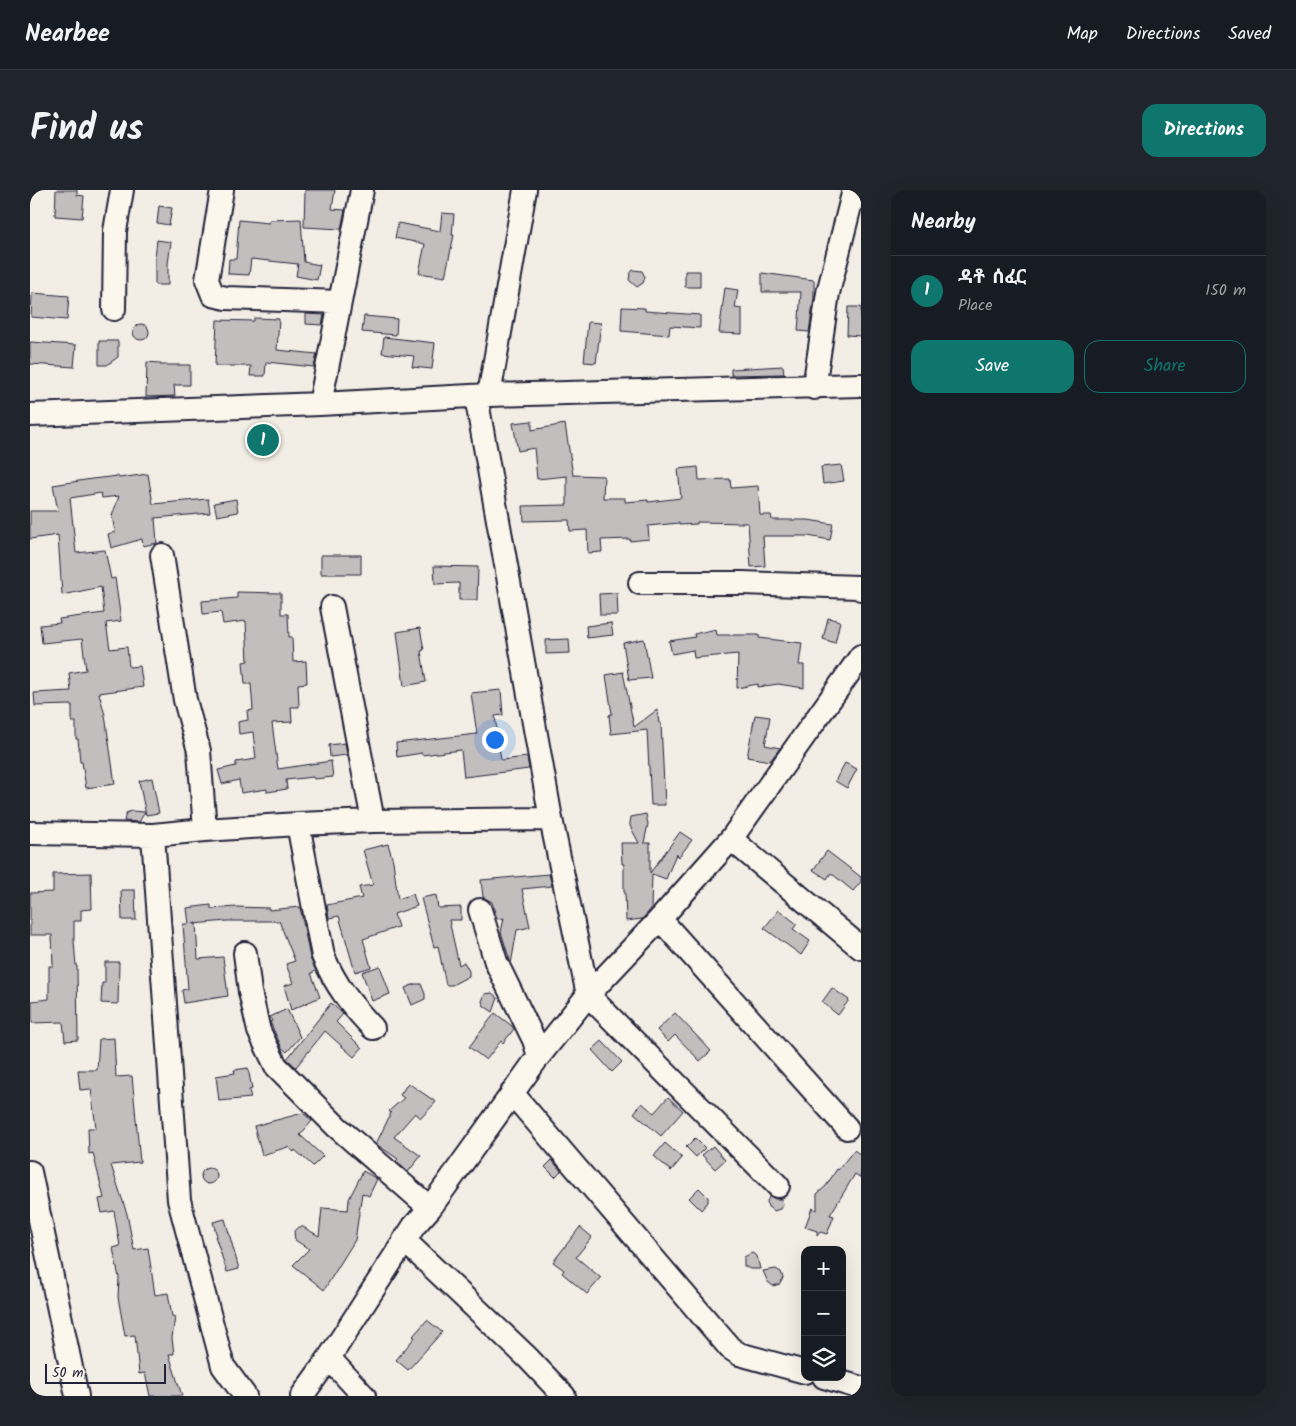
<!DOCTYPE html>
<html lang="en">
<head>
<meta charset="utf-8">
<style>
  body { margin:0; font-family:Kalam,"Noto Sans Ethiopic",sans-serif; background:#20242c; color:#f1f3f6 }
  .controls { position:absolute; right:15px; bottom:15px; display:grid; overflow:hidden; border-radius:10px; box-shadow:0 5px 20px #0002 }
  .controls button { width:45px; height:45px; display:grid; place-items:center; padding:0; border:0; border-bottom:1px solid #363941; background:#171b24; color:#f1f3f6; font:25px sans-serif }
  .scale { position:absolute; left:15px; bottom:12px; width:121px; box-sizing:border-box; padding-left:5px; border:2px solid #22223b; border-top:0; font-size:14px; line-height:18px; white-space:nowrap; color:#22223b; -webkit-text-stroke:4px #fbf7ec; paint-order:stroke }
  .you { position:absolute; left:464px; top:549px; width:18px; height:18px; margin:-12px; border:4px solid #fff; border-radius:50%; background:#1a73e8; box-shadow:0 0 0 8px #1a73e833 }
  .badge { display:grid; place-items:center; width:32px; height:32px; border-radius:50%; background:#0f766e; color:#fff; font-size:16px; font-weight:700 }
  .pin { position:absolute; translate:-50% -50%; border:2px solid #fff; box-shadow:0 1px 5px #0006 }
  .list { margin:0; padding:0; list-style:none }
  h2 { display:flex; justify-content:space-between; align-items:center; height:65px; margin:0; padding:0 20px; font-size:21px }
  h2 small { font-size:16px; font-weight:400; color:#9ea1a6 }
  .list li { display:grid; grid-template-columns:32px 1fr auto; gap:15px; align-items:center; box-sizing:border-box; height:70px; padding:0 20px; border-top:1px solid #363941 }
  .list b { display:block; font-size:19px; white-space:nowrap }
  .list p { margin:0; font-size:16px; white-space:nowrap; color:#9ea1a6 }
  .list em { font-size:16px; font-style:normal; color:#9ea1a6 }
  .actions { display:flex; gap:10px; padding:15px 20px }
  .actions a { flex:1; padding:11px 0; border:1px solid #0f766e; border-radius:15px; text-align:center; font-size:18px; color:#0f766e }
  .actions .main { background:#0f766e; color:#fff }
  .icon { flex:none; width:28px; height:28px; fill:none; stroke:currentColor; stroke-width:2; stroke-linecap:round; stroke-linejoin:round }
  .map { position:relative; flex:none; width:831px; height:1206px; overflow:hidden; border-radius:15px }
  header { display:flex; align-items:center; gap:30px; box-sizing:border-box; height:70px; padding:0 25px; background:#171b24; border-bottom:1px solid #363941 }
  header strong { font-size:24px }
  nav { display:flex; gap:28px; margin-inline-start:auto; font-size:18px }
  .intro { display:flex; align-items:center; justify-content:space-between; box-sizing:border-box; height:120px; padding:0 30px }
  h1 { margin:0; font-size:35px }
  .button { padding:12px 22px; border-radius:15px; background:#0f766e; color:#fff; font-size:18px; font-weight:700 }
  main { display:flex; gap:30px; padding:0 30px }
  aside { flex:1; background:#171b24; border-radius:15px; box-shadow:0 5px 20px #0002 }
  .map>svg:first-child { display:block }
  .building { fill:#c2bebe; stroke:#22223b }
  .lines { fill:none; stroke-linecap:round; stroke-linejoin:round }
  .minor-casing { stroke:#22223b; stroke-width:26 }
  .minor { stroke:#fbf7ec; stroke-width:22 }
</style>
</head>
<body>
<header>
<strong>Nearbee</strong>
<nav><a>Map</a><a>Directions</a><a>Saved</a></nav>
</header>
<div class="intro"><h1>Find us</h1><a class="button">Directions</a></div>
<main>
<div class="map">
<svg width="831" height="1206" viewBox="0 0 831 1206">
  <rect width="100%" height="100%" fill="#f2eee5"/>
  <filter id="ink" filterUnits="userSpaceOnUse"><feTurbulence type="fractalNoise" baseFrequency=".02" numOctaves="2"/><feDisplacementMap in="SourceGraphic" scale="10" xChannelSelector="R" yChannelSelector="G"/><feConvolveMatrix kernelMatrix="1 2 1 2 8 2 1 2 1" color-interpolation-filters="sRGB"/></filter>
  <g filter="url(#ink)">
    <path class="building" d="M 26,0 L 47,0 L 47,5 L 54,6 L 52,28 L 25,26 Z
      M 275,0 L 305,0 L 302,19 L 315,20 L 311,39 L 274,37 Z
      M 129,16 L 142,18 L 139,35 L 127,33 Z
      M 412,23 L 424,24 L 422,45 L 424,45 L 415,87 L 389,83 L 395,54 L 365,48 L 368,33 L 410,41 Z
      M 271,29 L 274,72 L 290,75 L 287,90 L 266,86 L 268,74 L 221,69 L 219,85 L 198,84 L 199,69 L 206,69 L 209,30 L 239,33 L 239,30 Z
      M 127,50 L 141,52 L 138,74 L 138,95 L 125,95 L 125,67 Z
      M 603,80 L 612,81 L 615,87 L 613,93 L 607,97 L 599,90 L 600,84 Z
      M 655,81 L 670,81 L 670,97 L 655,97 Z
      M 732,83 L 784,90 L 784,108 L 779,142 L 768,141 L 771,102 L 732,102 Z
      M 695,98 L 708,100 L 705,118 L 712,119 L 712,144 L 689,143 Z
      M 2,103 L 39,106 L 37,130 L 1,127 Z
      M 592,117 L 615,118 L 615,121 L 670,125 L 670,138 L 640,136 L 639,145 L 591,141 Z
      M 818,117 L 831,117 L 831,146 L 817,145 Z
      M 276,124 L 294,125 L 292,135 L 276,134 Z
      M 334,126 L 367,129 L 366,145 L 332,142 Z
      M 224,128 L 249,129 L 247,160 L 287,164 L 284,177 L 236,172 L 235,186 L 220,186 L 221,176 L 185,176 L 187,130 L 224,131 Z
      M 558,132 L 571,133 L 566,173 L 554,172 Z
      M103 142a8 8 0 1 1 16 0a8 8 0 1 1-16 0Z
      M 354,147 L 405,153 L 402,179 L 382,177 L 384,166 L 352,163 Z
      M 69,151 L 88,151 L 88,167 L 77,175 L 69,175 Z
      M 0,152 L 46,155 L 44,177 L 0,174 Z
      M 117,172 L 130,173 L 130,175 L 160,175 L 160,195 L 144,195 L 145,206 L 116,207 Z
      M 753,176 L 754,184 L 701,185 L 701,179 Z
      M 502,231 L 502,240 L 535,234 L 543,285 L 574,286 L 573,308 L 595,308 L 595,312 L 618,310 L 618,312 L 651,308 L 648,279 L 668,277 L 669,290 L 700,289 L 701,298 L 728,296 L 730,325 L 741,325 L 742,330 L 778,330 L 803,334 L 800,350 L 778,346 L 733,346 L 735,376 L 721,377 L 718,333 L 667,332 L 667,334 L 649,335 L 649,333 L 618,336 L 619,349 L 600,351 L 600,349 L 571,350 L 572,362 L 558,363 L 557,340 L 540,341 L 539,330 L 494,331 L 493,316 L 537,315 L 537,286 L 507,289 L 504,258 L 488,261 L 483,233 Z
      M 811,275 L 814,291 L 793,294 L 791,277 Z
      M 118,284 L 123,314 L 178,309 L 180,323 L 125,328 L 127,353 L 113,356 L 112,349 L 81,358 L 78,344 L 85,342 L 82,326 L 89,306 L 72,308 L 71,303 L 40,308 L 46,363 L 75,360 L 81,389 L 85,388 L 91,431 L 76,433 L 80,459 L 97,457 L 99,477 L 110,476 L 113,497 L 69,503 L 75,525 L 85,594 L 56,598 L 52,572 L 50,572 L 48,549 L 46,549 L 46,532 L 42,532 L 42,515 L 5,516 L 4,503 L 41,501 L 39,483 L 56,480 L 52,449 L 12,453 L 10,435 L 30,433 L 29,429 L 74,423 L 71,397 L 32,405 L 28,345 L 0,349 L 0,321 L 28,321 L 23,295 L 62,289 L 88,286 L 89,288 Z
      M 206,309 L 208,322 L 187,326 L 184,313 Z
      M 291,365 L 331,365 L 331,384 L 291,384 Z
      M 404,376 L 448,377 L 447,410 L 429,410 L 429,393 L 405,394 Z
      M 207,402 L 251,403 L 251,424 L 258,424 L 259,447 L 262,447 L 263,472 L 276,471 L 277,493 L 268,494 L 269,517 L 261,517 L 262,532 L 242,533 L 248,579 L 301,571 L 303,587 L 284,589 L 283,587 L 256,590 L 257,599 L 237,602 L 237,599 L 211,603 L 209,590 L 192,594 L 188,580 L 206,576 L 206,572 L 226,569 L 223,542 L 209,544 L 208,532 L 218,530 L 217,521 L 223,520 L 221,494 L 215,494 L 213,472 L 218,471 L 216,431 L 193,434 L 191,422 L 173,424 L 172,411 L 207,408 Z
      M 587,403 L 588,425 L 570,425 L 569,404 Z
      M 798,428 L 810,431 L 805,453 L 793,449 Z
      M 581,433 L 583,445 L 557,448 L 556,436 Z
      M 390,438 L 394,460 L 391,461 L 396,492 L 374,496 L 367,442 Z
      M 686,439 L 687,445 L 729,445 L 729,448 L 772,453 L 769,475 L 774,475 L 774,498 L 748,494 L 728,497 L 728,494 L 707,498 L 708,464 L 664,468 L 663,460 L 642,464 L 639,451 L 665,447 L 664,444 Z
      M 539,449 L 540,463 L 516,464 L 516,450 Z
      M 614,449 L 621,488 L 599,490 L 593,453 Z
      M 593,482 L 604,537 L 627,520 L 629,533 L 631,533 L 635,615 L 621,615 L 617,540 L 581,544 L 579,525 L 582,524 L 576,485 Z
      M 471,500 L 473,525 L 465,526 L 471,570 L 497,567 L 499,579 L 434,587 L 431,560 L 392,565 L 392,563 L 367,567 L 366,553 L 447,544 L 441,503 Z
      M 725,525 L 740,527 L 735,555 L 750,558 L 740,571 L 717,567 Z
      M 315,553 L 317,565 L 300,567 L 299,555 Z
      M 815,573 L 827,579 L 817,598 L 805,591 Z
      M 122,588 L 129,623 L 116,625 L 109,591 Z
      M 101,621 L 115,622 L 109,632 L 94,631 L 96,623 Z
      M 616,624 L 618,634 L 614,653 L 620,653 L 620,683 L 650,642 L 662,650 L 649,667 L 646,664 L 636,689 L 622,684 L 621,719 L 612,729 L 596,731 L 595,702 L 594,702 L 594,674 L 592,674 L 591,653 L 609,653 L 600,636 L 600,633 L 601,627 Z
      M 358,654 L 363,671 L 368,709 L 383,704 L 387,716 L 364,724 L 368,737 L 333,749 L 341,777 L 325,782 L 309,726 L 299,728 L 297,715 L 332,708 L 329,697 L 343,695 L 333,660 Z
      M 797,661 L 831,687 L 831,692 L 823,701 L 801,683 L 797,689 L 783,680 Z
      M 61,683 L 62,719 L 51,720 L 51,731 L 44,731 L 44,751 L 46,776 L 47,776 L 48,850 L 35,851 L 33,832 L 2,833 L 2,811 L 19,809 L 19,776 L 23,776 L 22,745 L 0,745 L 0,703 L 23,702 L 23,684 Z
      M 519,684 L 522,696 L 492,699 L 500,737 L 487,740 L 481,774 L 471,742 L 474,728 L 467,729 L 462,712 L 453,707 L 451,690 Z
      M 91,700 L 105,700 L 106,730 L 92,730 Z
      M 406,705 L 408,718 L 431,717 L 431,730 L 419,730 L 429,775 L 434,772 L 439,781 L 439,786 L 422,795 L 416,795 L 408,756 L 404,757 L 391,708 Z
      M 181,715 L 181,719 L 206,717 L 239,718 L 239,720 L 270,717 L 280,768 L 286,781 L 281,783 L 290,807 L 261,820 L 254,796 L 263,793 L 256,774 L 265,771 L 249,731 L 197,731 L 163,734 L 166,733 L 168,769 L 193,767 L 198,806 L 154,813 L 152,800 L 158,799 L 153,734 L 159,734 L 157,718 Z
      M 749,720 L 767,734 L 763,739 L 780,751 L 771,765 L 734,738 Z
      M 75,772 L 89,772 L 88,814 L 71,813 L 72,793 L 75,793 Z
      M 350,776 L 360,804 L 342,811 L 332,782 Z
      M 385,794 L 391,794 L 395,804 L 395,809 L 382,815 L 375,798 Z
      M 802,798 L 819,810 L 808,825 L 792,812 Z
      M 462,803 L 468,808 L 463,822 L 454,816 L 452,811 L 455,804 Z
      M 301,813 L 313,824 L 306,832 L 332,858 L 324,867 L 295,841 L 266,877 L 257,869 Z
      M 257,819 L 270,847 L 257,862 L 252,858 L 240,832 L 242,831 L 240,827 Z
      M 465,823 L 482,836 L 484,839 L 473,853 L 471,851 L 456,870 L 439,857 Z
      M 645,823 L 681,861 L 670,871 L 645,845 L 638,852 L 627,840 Z
      M 84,848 L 86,887 L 102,886 L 110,972 L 81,975 L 97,1024 L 104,1060 L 118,1058 L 125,1105 L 138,1103 L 142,1126 L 145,1127 L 142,1148 L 144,1164 L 139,1164 L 152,1206 L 120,1206 L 115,1183 L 109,1184 L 105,1145 L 95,1146 L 88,1107 L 89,1088 L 83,1058 L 90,1056 L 84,1021 L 72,1023 L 69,1009 L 74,1008 L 63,963 L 59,964 L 58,938 L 66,938 L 61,899 L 50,900 L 48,880 L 67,880 L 69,849 Z
      M 572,851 L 592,872 L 582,882 L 562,860 Z
      M 218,878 L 222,899 L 219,900 L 221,908 L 189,911 L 186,886 L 205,883 L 204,880 Z
      M 378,893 L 406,912 L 391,928 L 385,923 L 364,947 L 391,966 L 378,982 L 366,971 L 368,969 L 346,954 L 361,923 L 359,921 L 374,908 L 370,905 Z
      M 638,907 L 653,921 L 631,946 L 604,923 L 612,913 L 624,923 Z
      M 273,923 L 282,931 L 270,945 L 293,966 L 283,976 L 265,960 L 264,962 L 258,957 L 232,965 L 224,936 Z
      M 665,948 L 675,958 L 666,967 L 656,957 Z
      M 635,953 L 652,968 L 641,981 L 624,966 Z
      M 683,956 L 695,970 L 685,979 L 672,965 Z
      M 824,960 L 831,965 L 831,988 L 825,984 L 800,1025 L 804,1026 L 797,1044 L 790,1042 L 787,1046 L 787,1041 L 775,1037 L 782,1018 L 787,1020 L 787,1004 L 796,996 L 807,979 L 808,980 Z
      M 522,970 L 531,981 L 525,987 L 515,977 Z
      M171 986a8 8 0 1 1 16 0a8 8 0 1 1-16 0Z
      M 333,981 L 347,989 L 339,1006 L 332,1003 L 325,1050 L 294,1100 L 263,1075 L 279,1059 L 265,1050 L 264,1041 L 268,1037 L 273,1037 L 289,1046 L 292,1018 L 318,1020 L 319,1009 Z
      M 669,998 L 678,1007 L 678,1012 L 671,1020 L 659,1008 Z
      M 740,1006 L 745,1009 L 752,1009 L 753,1014 L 750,1019 L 744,1021 L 738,1017 L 737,1011 Z
      M 195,1029 L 209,1079 L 197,1082 L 185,1046 L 187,1046 L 183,1032 Z
      M 550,1037 L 562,1047 L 546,1067 L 571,1088 L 557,1104 L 532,1083 L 534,1080 L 523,1072 Z
      M 722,1063 L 727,1066 L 730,1079 L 720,1079 L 714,1076 L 714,1067 Z
      M 746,1079 L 751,1082 L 753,1088 L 750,1094 L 743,1096 L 738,1092 L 733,1081 Z
      M 397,1130 L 412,1142 L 378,1180 L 366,1170 L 385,1147 L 383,1146 Z"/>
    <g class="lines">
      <defs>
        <path id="minor" d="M 192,0 L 177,90 L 183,105 L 196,108 L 310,112
          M 84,119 L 85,41 L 92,0
          M 784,198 L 798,103 L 824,0
          M 459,205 L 495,0
          M 446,206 L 521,629 L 558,805 L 748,996
          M 290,214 L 332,0
          M 0,225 L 290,214 L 459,205 L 831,195
          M 132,365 L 155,510 L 169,561 L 175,640
          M 610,393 L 713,393 L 828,397 L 831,399
          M 302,417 L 343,631
          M 268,634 L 293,766 C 306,796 321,815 343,838
          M 0,643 L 123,645 L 175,640 L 268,634 L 343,631 L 521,629
          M 123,645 L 149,1010 L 193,1176 L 215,1206
          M 701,649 L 831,758
          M 450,720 L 466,772 L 504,850 L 509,866
          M 630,729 L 817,938
          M 215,763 L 220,802 L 229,841 L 246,876 L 307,937 L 400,1018
          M 482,903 L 700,1158 L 709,1164 L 775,1182
          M 0,982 L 47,1206
          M 374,1050 L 498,1168 L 534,1206
          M 299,1168 L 334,1206
          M 794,1187 L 831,1198
          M 272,1206 L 299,1168 L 384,1036 L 400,1018 L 509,866 L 558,805 L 630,729 L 701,649 L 831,466"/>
      </defs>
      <use href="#minor" class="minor-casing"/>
      <use href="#minor" class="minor"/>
    </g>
  </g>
</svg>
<div class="controls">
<button>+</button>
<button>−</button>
<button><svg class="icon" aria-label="layers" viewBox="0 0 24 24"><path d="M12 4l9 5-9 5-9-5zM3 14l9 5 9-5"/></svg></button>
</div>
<div class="scale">50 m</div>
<div class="you"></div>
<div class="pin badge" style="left:233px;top:250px">1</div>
</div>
<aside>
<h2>Nearby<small></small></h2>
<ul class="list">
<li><span class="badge">1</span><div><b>ዳቶ ሰፈር</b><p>Place</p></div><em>150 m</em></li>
</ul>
<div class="actions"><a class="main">Save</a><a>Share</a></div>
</aside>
</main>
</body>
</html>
